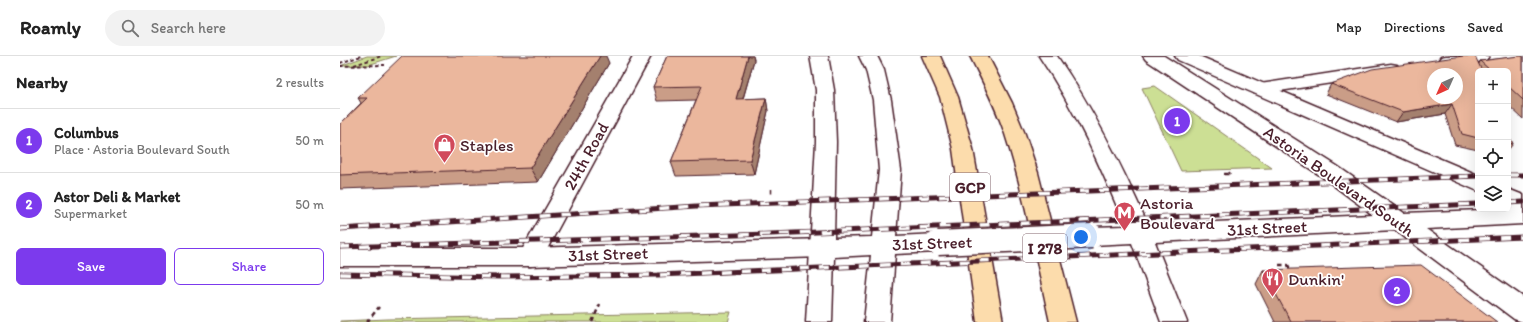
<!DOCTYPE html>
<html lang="en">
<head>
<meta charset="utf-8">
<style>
  body { margin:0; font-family:Itim,sans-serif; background:#f2f2f2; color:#222 }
  .controls { position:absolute; right:12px; top:12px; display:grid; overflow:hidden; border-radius:6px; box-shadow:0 4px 16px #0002 }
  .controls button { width:36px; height:36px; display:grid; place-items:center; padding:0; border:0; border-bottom:1px solid #e0e0e0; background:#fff; color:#222; font:20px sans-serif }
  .compass { position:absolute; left:1087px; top:12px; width:36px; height:36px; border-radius:50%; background:#fff; box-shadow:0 4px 16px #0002; rotate:225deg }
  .you { position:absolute; left:741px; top:181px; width:14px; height:14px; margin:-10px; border:3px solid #fff; border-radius:50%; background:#1a73e8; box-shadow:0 0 0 6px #1a73e833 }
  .badge { display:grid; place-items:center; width:26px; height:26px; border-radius:50%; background:#7c3aed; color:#fff; font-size:13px; font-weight:700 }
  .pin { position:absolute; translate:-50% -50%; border:2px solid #fff; box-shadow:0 1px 4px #0006 }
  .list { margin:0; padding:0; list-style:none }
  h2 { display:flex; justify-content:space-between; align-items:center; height:52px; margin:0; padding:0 16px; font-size:17px }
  h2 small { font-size:13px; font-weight:400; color:#767676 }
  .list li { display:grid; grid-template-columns:26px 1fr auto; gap:12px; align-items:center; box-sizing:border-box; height:64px; padding:0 16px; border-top:1px solid #e0e0e0 }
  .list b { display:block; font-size:15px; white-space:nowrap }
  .list p { margin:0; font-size:13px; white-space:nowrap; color:#767676 }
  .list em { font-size:13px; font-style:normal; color:#767676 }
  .actions { display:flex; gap:8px; padding:12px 16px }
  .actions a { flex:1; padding:9px 0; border:1px solid #7c3aed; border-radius:6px; text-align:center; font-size:14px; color:#7c3aed }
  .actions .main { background:#7c3aed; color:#fff }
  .icon { flex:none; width:22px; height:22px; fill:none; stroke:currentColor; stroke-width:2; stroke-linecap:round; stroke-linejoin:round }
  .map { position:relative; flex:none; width:1183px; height:266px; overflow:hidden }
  header { display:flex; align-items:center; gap:24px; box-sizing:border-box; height:56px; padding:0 20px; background:#fff; border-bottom:1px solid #e0e0e0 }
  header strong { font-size:19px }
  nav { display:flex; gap:22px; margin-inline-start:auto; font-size:14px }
  .search { width:280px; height:36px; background:#f2f2f2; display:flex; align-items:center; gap:10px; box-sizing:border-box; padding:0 14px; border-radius:22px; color:#767676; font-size:15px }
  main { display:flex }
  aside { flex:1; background:#fff }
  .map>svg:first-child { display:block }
  .green { fill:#ccdf94; stroke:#8b7f60 }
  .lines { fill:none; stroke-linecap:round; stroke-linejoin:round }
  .minor-casing { stroke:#4a1f2b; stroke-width:3 }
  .tertiary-casing { stroke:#4a1f2b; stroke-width:3 }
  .secondary-casing { stroke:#4a1f2b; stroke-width:3 }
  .motorway-casing { stroke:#4a1f2b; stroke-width:3 }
  .path-far1 { stroke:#4a1f2b; stroke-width:2; stroke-dasharray:3.5 2.5; stroke-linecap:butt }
  .path { stroke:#4a1f2b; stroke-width:2.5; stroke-dasharray:4.5 3.5; stroke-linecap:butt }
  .minor { fill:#fff; fill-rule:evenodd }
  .tertiary { fill:#fff; fill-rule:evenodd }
  .secondary { fill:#fff; fill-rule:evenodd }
  .motorway { fill:#fcdcac; fill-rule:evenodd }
  .rail-casing { stroke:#4a1f2b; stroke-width:5 }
  .rail { stroke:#fff; stroke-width:3.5; stroke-dasharray:10; stroke-linecap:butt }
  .secondary-bridge-casing { stroke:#4a1f2b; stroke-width:27; stroke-linecap:butt }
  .secondary-bridge { stroke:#fff; stroke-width:24 }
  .wall { fill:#ca9d87; stroke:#4a1f2b }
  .shaded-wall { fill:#a4806e; stroke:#4a1f2b }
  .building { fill:#ebb79d; stroke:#4a1f2b; fill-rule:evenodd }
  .labels { text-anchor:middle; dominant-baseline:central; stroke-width:3.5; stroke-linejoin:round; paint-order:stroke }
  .shield { fill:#fff; stroke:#80626b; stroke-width:1 }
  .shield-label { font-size:16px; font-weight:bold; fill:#4a1f2b }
  .poi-label { font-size:17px; fill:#4a1f2b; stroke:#fff; text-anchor:start }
  .street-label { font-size:17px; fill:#4a1f2b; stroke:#fff }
</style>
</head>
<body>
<header>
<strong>Roamly</strong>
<div class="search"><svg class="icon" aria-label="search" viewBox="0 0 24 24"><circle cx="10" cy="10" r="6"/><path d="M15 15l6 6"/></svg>Search here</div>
<nav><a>Map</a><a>Directions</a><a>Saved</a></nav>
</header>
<main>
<aside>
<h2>Nearby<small>2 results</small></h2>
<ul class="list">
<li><span class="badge">1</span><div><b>Columbus</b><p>Place · Astoria Boulevard South</p></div><em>50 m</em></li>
<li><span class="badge">2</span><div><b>Astor Deli &amp; Market</b><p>Supermarket</p></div><em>50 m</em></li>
</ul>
<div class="actions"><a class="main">Save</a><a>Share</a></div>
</aside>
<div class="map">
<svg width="1183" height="266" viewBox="0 0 1183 266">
  <rect width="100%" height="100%" fill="#fff"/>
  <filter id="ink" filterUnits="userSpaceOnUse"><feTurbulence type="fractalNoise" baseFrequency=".025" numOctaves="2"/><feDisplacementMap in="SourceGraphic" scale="8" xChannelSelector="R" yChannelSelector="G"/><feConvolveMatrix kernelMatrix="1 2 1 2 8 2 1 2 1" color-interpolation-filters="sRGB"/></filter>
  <g filter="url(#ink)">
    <path class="green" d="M 27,0 L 56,0 L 28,9 L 0,10 Z
      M 815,30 L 932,112 L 841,115 L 802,32 Z
      M 391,256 L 388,266 L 0,266 L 0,265 L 48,263 Z"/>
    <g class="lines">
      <defs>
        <path id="minor" d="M 293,0 L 311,0 L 199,208 L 190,210 L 181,208 L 178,201 Z
          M 1106,0 L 1149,0 L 1146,4 C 1133,7 1114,12 1101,9 L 1098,5 L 1101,1 Z
          M 1051,8 L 1057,9 L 1060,13 L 1057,17 L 920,38 L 914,37 L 911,33 L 914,29 L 920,28 Z"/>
        <path id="tertiary" d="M 483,183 L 492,186 L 495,192 L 492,198 L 483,201 L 190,210 L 0,210 L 0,192 L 190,192 Z"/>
        <path id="secondary" d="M 470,0 L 488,0 L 494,34 L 496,86 L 494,182 L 532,181 L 539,114 L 533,44 L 526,14 L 519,0 L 537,0 L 544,14 L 551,44 L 561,114 L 556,180 L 598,178 L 606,181 L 610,187 L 606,193 L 598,196 L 555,198 L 550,266 L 524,266 L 531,199 L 494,201 L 492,266 L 466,266 L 476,86 L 476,34 Z
          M 699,0 L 717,0 C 753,52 782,110 808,169 L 1033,159 L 981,120 L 806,4 L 803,0 L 824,0 L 997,110 L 1064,157 L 1168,153 L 1172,152 L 1168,150 L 1168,133 L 1183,139 L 1183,168 L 1086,173 L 1183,241 L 1183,266 L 1174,263 L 1055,174 L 815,186 L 847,266 L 821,266 L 792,187 L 752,189 L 744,186 L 740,180 L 744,174 L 752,171 L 785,170 C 761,111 735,53 699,0 Z
          M 835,0 L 859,0 L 1138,119 L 1138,135 L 838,4 Z"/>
        <path id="motorway" d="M 582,0 L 600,0 L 618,41 L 633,93 L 663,266 L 637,266 L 613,93 L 600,41 Z
          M 630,0 L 648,0 L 672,47 L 685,78 L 698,117 L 736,266 L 710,266 C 696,204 685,139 665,78 C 656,51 643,26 630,0 Z"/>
      </defs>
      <use href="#minor" class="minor-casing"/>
      <use href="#tertiary" class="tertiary-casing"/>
      <use href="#secondary" class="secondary-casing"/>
      <use href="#motorway" class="motorway-casing"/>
      <path class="path-far1" d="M 0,7 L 21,0
        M 14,9 L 42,0
        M 0,10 L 45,9
        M 884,118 L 890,118 L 889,116"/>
      <path class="path" d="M 884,118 L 890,118
        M 431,133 L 431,138
        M 939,209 L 948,209 L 951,215
        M 27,266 L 39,251
        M 252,266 L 260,248"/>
      <use href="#minor" class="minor"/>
      <use href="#tertiary" class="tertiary"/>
      <use href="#secondary" class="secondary"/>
      <use href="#motorway" class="motorway"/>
      <defs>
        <path id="rail" d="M 1168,119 L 1183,119
          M 1168,147 L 1183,146
          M 0,173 L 357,150 L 1138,120
          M 0,191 L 430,178 L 1138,148
          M 0,218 L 161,221 L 318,219 L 1183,181"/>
      </defs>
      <use href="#rail" class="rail-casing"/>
      <use href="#rail" class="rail"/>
      <defs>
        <path id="secondary-bridge" d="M 598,187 L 752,180"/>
      </defs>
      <use href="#secondary-bridge" class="secondary-bridge-casing"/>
      <use href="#secondary-bridge" class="secondary-bridge"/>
    </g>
    <path class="wall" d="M 327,0 L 413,0 L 414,4 L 403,43 L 426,42 L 428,55 L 414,118 L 336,120 L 331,106 L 356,44 L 317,45 L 313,31 Z
      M 1183,0 L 1183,63 L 1168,49 L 1168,15 L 1138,15 L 1138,94 L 1115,89 L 1105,58 L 1056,66 L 986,38 L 991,28 L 1139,8 L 1140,5 Z
      M 269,7 L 198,126 L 0,133 L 0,68 L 21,47 L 18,42 Z
      M 1168,77 L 1173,88 L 1168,94 Z
      M 923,214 L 1157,266 L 935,266 L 916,228 Z"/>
    <path class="shaded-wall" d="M 260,0 L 266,0 L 269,7 L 198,126 L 190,112 Z
      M 408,0 L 413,0 L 414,4 L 399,56 L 396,43 Z
      M 426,42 L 428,55 L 414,118 L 410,104 Z
      M 1112,48 L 1105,58 L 1056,66 L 1063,56 Z"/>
    <path class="building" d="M 62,0 L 260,0 L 190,112 L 0,119 L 0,68 L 27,42 L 18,42 Z
      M 327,0 L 408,0 L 396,43 L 426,42 L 410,104 L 331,106 L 362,30 L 313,31 Z
      M 1123,0 L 1135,0 L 1142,15 L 1138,15 L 1138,82 L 1122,78 L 1112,48 L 1063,56 L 991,28 L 1032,13 ZM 1093,18 L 1117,18 L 1117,42 L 1093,42 Z
      M 1179,0 L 1183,0 L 1183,44 L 1168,30 L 1168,15 L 1151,15 L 1140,5 Z
      M 1168,77 L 1173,88 L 1168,87 Z
      M 1081,209 L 1157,266 L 951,266 L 923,214 Z"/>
  </g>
  <defs>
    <symbol id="shop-pin" viewBox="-11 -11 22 30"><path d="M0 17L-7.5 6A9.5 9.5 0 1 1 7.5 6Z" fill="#d1495b" stroke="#fff"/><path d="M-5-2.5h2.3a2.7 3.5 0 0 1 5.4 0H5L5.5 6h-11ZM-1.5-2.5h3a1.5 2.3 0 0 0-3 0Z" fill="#fff"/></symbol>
    <symbol id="metro-pin" viewBox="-11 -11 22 30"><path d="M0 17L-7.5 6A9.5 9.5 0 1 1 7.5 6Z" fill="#d1495b" stroke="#fff"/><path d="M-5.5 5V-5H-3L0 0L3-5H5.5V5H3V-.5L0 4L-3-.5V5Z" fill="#fff"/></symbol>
    <symbol id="restaurant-pin" viewBox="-11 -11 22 30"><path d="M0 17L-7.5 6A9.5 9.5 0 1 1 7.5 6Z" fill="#d1495b" stroke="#fff"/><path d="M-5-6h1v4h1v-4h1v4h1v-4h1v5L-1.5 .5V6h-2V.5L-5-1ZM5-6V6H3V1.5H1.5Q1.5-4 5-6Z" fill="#fff"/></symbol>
  </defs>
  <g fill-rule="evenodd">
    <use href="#shop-pin" x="92" y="76" width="25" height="34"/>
    <use href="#metro-pin" x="772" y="144" width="25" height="34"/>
    <use href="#restaurant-pin" x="920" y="210" width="25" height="34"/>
  </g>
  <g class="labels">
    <g class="shield">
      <rect x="610" y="117" width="40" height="28" rx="3"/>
      <rect x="683" y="178" width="44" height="28" rx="3"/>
    </g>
    <g class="shield-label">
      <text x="630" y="131">GCP</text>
      <text x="705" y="192">I 278</text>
    </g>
    <g class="poi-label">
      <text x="120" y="89">Staples</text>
      <text x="800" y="147">Astoria<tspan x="800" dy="20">Boulevard</tspan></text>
      <text x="948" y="223">Dunkin'</text>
    </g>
    <g class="street-label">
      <text transform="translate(246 100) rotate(-61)">24th Road</text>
      <text transform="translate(999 125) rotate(35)">Astoria Boulevard South</text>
      <text transform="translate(927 172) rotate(-3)">31st Street</text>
      <text transform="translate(592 187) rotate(-2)">31st Street</text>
      <text transform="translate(268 198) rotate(-2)">31st Street</text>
    </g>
  </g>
</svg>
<div class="controls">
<button>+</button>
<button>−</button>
<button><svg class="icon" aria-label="locate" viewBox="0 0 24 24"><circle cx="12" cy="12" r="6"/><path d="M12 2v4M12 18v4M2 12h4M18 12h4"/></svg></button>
<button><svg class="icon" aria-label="layers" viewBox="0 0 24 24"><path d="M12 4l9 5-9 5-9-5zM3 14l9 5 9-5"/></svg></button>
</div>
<svg class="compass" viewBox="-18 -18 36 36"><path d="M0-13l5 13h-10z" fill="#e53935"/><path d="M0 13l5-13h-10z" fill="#767676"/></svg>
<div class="you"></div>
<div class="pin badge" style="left:837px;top:65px">1</div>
<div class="pin badge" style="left:1057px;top:235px">2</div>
</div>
</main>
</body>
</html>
